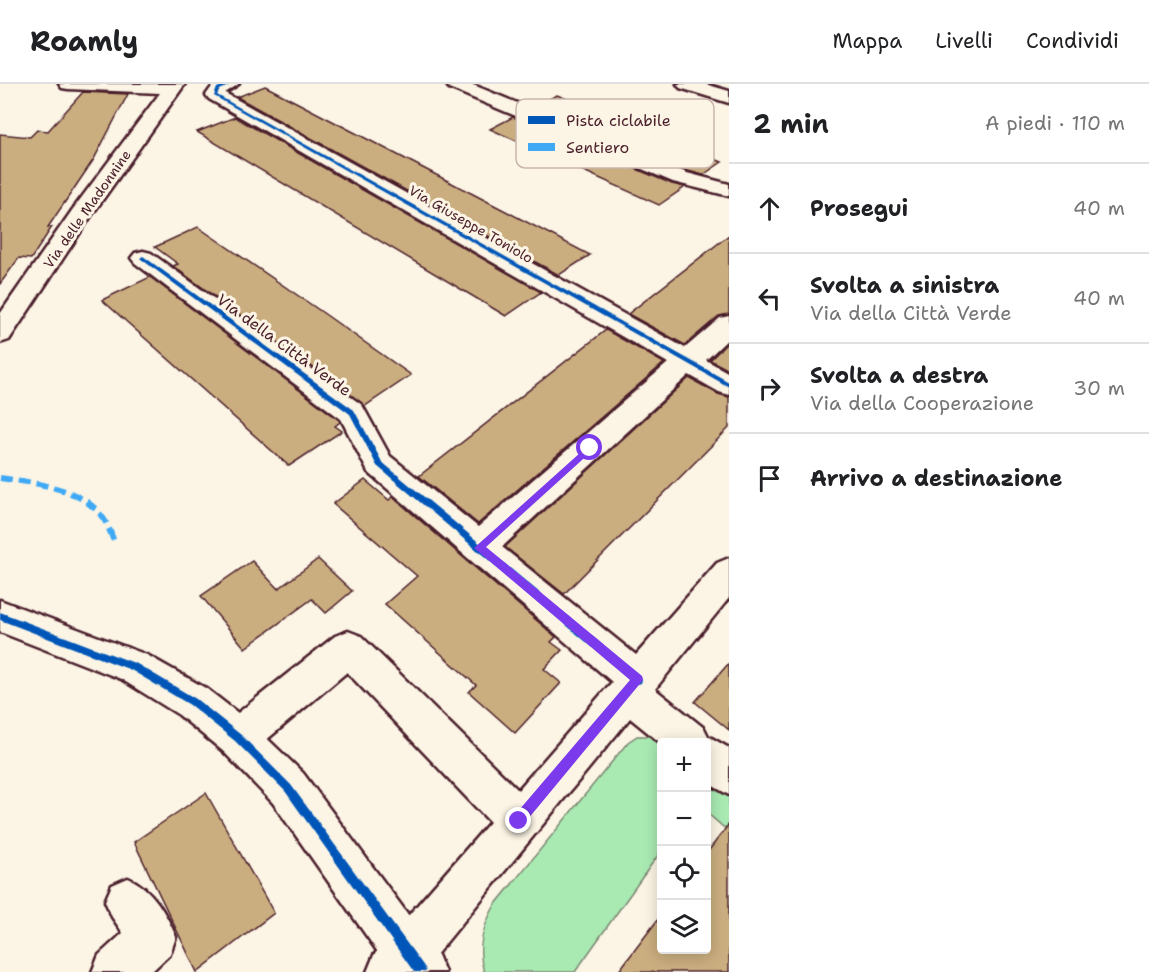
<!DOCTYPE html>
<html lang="it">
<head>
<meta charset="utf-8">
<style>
  body { margin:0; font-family:"Shantell Sans",sans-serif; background:#f2f2f2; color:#202124 }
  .controls { position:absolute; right:18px; bottom:18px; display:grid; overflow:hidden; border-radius:6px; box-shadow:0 3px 15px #0003 }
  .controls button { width:54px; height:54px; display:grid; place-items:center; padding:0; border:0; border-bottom:2px solid #e0e0e0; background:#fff; color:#202124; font:30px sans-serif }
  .stop { position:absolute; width:18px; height:18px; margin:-14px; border:4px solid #7c3aed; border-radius:50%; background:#fff }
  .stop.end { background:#7c3aed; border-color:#fff; box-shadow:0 2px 6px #0008 }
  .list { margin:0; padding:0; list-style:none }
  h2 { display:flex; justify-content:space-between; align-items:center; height:78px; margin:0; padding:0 24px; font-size:26px }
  h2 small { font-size:20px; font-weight:400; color:#757577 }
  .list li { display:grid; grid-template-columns:39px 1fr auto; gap:18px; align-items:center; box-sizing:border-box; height:90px; padding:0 24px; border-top:2px solid #e0e0e0 }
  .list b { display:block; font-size:22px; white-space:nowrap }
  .list p { margin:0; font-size:20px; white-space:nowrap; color:#757577 }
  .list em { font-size:20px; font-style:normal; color:#757577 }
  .icon { flex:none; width:33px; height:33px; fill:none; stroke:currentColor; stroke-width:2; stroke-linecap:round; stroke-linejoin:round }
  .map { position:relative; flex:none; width:729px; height:888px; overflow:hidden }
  header { display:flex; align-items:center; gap:36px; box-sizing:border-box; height:84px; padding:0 30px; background:#fff; border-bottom:2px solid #e0e0e0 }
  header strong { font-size:28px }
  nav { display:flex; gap:33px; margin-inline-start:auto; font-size:21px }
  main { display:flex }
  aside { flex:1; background:#fff }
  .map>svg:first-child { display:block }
  .green { fill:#a9eab3; stroke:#7a846f; stroke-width:1.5 }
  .building { fill:#cbae80; stroke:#4a1f2b; stroke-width:1.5 }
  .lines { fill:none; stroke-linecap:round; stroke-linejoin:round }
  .street-casing { stroke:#4a1f2b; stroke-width:5 }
  .secondary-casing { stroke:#4a1f2b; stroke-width:5 }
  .street { fill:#fcf5e5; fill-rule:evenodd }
  .secondary { fill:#fcf5e5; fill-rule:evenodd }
  .quiet { stroke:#3fa9f5; stroke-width:6; stroke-dasharray:12 6; stroke-linecap:butt }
  .cycleway-casing { stroke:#fcf5e5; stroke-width:3 }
  .cycleway { fill:#0057b8; fill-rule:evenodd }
  .route { fill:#7c3aed }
  .labels { text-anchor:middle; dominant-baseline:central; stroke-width:6; stroke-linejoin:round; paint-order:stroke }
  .far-street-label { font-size:14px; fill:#4a1f2b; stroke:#fcf5e5 }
  .street-label { font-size:16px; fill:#4a1f2b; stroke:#fcf5e5 }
  .key { fill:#fcf5e5; stroke:#c7b5ad; stroke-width:1.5 }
  .key-label { font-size:16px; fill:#4a1f2b }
</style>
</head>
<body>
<header>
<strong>Roamly</strong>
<nav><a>Mappa</a><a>Livelli</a><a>Condividi</a></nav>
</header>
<main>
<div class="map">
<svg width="729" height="888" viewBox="0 0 729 888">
  <rect width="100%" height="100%" fill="#fcf5e5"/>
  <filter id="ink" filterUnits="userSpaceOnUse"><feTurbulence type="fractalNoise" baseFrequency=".0167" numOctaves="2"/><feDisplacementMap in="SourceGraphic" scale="12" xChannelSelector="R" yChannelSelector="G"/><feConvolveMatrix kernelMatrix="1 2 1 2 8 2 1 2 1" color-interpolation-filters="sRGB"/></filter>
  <g filter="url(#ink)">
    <path class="green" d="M 637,652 L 651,652 L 666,658 L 662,658 L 661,767 L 575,888 L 484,888 C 476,864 483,842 495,821 L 628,658 Z
      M 706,691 L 729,710 L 729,748 L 707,729 Z"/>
    <path class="building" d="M 265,2 L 496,122 L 590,171 L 559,191 L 237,13 Z
      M 83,8 L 128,10 L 94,75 L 48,143 L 52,143 L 31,175 L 19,174 L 0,200 L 0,50 L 30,53 L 37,46 L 48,47 Z
      M 557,11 L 633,42 L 722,78 L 703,91 L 688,87 L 533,23 Z
      M 235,33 L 541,208 L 506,232 L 197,48 Z
      M 513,33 L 672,100 L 685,103 L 659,121 L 490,45 Z
      M 198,143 L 319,226 L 411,291 L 365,322 L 173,182 L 178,180 L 155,163 Z
      M 729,151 L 729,230 L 719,232 L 685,261 L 628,230 Z
      M 150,193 L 339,336 L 340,338 L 335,342 L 342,347 L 289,382 L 102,216 Z
      M 606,246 L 664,279 L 478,440 L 419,392 Z
      M 729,257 L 729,286 L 710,276 Z
      M 689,294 L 718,310 L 729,313 L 729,344 L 564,510 L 505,463 Z
      M 365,396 L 389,416 L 393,413 L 556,553 L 551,558 L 562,566 L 544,585 L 561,599 L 515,649 L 469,608 L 476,601 L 385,520 L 417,492 L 333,420 Z
      M 318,475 L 352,507 L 326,529 L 312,515 L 245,564 L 201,512 L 252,477 L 278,505 Z
      M 729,579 L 729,646 L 695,618 Z
      M 206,709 L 274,829 L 197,888 L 134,758 Z
      M 729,740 L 729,888 L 618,888 L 662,830 L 662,866 L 706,866 L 706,770 Z"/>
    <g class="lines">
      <defs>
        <path id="street" d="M 59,0 L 185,0 L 91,132 L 9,256 L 0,259 L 0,230 L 73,125 L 160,9 L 68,5 L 62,4 Z
          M 214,0 L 239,0 L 225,9 L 685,264 L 720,234 L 729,232 L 729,254 L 706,276 L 729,289 L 729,311 L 719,308 L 689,291 L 502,463 L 636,571 L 717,479 L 729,474 L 729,514 L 655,605 L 704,644 L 708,652 L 729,664 L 729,711 L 706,698 L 706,658 L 662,658 L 662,660 L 630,634 L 422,888 L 367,888 L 374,871 L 490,738 L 347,588 L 252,668 L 238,674 L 224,668 L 218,654 L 224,640 L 335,552 L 348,547 L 361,552 L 518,706 L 612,598 L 368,388 L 341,335 L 135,179 L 131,174 L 135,169 L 143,167 L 151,169 L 362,321 L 390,372 L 478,443 L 668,279 L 209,15 L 206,11 Z
          M 446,0 L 471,0 L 687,89 L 729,100 L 729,112 L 673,98 L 449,4 Z
          M 677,0 L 705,0 L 729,7 L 729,19 L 680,4 Z
          M 128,794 C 152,804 166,829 176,853 L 170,870 L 151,888 L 92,888 L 99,871 L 123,849 L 112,833 L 105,817 L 112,801 Z"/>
        <path id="secondary" d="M 0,516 L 147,571 L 207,605 L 252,640 L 303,689 L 438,871 L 445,888 L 392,888 L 273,719 L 224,668 L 179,631 L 121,595 L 0,548 Z"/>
      </defs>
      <use href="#street" class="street-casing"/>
      <use href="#secondary" class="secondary-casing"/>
      <use href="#street" class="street"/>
      <use href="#secondary" class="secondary"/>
      <path class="quiet" d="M 0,394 C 34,399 82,403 103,434 C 109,442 111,451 115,460"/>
      <defs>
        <path id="cycleway" d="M 226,0 L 232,0 L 220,6 L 217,11 L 729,298 L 729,303 L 214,12 L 217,4 Z
          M 143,172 L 354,326 L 382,378 L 641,593 L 642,596 L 641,599 L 638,600 L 635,599 L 377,382 L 350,330 L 141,175 L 140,174 Z
          M 0,528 L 137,580 L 196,615 L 241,651 L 291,701 L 425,884 L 426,888 L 414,888 L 285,707 L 235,657 L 190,621 L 131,586 L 0,536 Z"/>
      </defs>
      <use href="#cycleway" class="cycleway-casing"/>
      <use href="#cycleway" class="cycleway"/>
    </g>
  </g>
  <path class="route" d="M 590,360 L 593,361 L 593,366 L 486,463 L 642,592 L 643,596 L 523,741 L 519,743 L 514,741 L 512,737 L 514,732 L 630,596 L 474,464 Z"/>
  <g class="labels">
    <g class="far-street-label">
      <text transform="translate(87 125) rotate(-55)">Via delle Madonnine</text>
      <text transform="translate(471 140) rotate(30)">Via Giuseppe Toniolo</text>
    </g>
    <g class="street-label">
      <text transform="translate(284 261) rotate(36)">Via della Città Verde</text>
    </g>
  </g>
  <rect x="516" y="15" width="198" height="69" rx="9" class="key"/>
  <rect x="528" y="32" width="27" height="8" fill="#0057b8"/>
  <rect x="528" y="59" width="27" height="8" fill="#3fa9f5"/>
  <g class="key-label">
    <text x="566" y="42">Pista ciclabile</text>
    <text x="566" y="69">Sentiero</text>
  </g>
</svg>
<div class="controls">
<button>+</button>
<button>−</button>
<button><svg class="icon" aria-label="locate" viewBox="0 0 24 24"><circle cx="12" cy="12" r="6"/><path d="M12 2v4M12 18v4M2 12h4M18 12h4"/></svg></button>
<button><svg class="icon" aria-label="layers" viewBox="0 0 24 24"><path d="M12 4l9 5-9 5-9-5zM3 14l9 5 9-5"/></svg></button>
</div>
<div class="stop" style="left:590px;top:364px"></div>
<div class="stop end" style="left:519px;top:737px"></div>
</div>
<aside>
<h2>2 min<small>A piedi · 110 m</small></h2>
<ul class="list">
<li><svg class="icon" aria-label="ahead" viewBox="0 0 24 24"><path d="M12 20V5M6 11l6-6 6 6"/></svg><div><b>Prosegui</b></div><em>40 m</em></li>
<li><svg class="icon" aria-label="left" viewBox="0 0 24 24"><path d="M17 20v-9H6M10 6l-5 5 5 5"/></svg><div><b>Svolta a sinistra</b><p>Via della Città Verde</p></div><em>40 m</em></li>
<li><svg class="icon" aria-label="right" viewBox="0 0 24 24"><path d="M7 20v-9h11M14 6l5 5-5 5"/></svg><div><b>Svolta a destra</b><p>Via della Cooperazione</p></div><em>30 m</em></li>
<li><svg class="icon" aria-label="arrive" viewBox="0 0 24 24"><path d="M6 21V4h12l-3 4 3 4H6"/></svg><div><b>Arrivo a destinazione</b></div></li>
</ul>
</aside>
</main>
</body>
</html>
